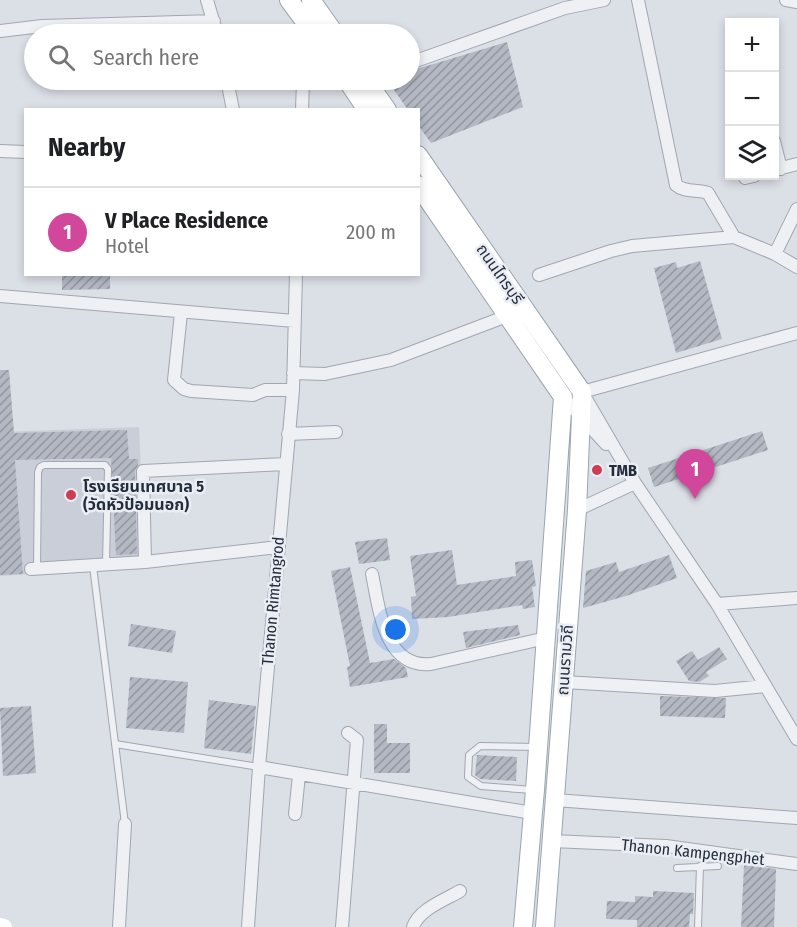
<!DOCTYPE html>
<html lang="en">
<head>
<meta charset="utf-8">
<style>
  body { margin:0; font-family:"Fira Sans Condensed","Noto Sans Thai",sans-serif; background:#f2f2f2; color:#202124 }
  .controls { position:absolute; right:18px; top:18px; display:grid; overflow:hidden; border-radius:0px; box-shadow:0 3px 9px #0003 }
  .controls button { width:54px; height:54px; display:grid; place-items:center; padding:0; border:0; border-bottom:2px solid #e0e0e0; background:#fff; color:#202124; font:30px sans-serif }
  .you { position:absolute; left:396px; top:630px; width:21px; height:21px; margin:-15px; border:4px solid #fff; border-radius:50%; background:#1a73e8; box-shadow:0 0 0 9px #1a73e833 }
  .badge { display:grid; place-items:center; width:39px; height:39px; border-radius:50%; background:#0f766e; color:#fff; font-size:20px; font-weight:700 }
  .pin { position:absolute; translate:-50% -50px; filter:drop-shadow(0 2px 3px #0008) }
  .pin::after { content:''; position:absolute; top:32px; width:21px; height:18px; background:inherit; clip-path:polygon(0 0,100% 0,50% 100%) }
  .list { margin:0; padding:0; list-style:none }
  h2 { display:flex; justify-content:space-between; align-items:center; height:78px; margin:0; padding:0 24px; font-size:26px }
  h2 small { font-size:20px; font-weight:400; color:#757577 }
  .list li { display:grid; grid-template-columns:39px 1fr auto; gap:18px; align-items:center; box-sizing:border-box; height:90px; padding:0 24px; border-top:2px solid #e0e0e0 }
  .list b { display:block; font-size:22px; white-space:nowrap }
  .list p { margin:0; font-size:20px; white-space:nowrap; color:#757577 }
  .list em { font-size:20px; font-style:normal; color:#757577 }
  .icon { flex:none; width:33px; height:33px; fill:none; stroke:currentColor; stroke-width:2; stroke-linecap:round; stroke-linejoin:round }
  .map { position:relative; flex:none; width:797px; height:927px; overflow:hidden }
  .search { position:absolute; background:#fff; box-shadow:0 3px 9px #0003; left:24px; top:24px; width:396px; height:66px; display:flex; align-items:center; gap:15px; box-sizing:border-box; padding:0 21px; border-radius:33px; color:#757577; font-size:22px }
  .panel { position:absolute; background:#fff; box-shadow:0 3px 9px #0003; left:24px; top:108px; width:396px; height:168px; border-radius:0px }
  .map>svg:first-child { display:block }
  .built { fill:#c9ced8 }
  .building { fill:url(#building-hatch) }
  .lines { fill:none; stroke-linecap:round; stroke-linejoin:round }
  .lane-casing { stroke:#a1a6b0; stroke-width:8 }
  .street-casing { stroke:#a1a6b0; stroke-width:14 }
  .primary-casing { stroke:#9ba4b1; stroke-width:20 }
  .lane { stroke:#eef0f4; stroke-width:6 }
  .street { stroke:#eef0f4; stroke-width:12 }
  .secondary { stroke:#fff; stroke-width:16 }
  .primary { stroke:#fff; stroke-width:18 }
  .poi-dot { fill:#cd3e52; stroke:#eaeef4; stroke-width:2 }
  .labels { text-anchor:middle; dominant-baseline:central; stroke-width:5; stroke-linejoin:round; paint-order:stroke }
  .street-label { font-size:16px; fill:#252d3c; stroke:#eaeef4 }
  .poi-label { font-size:16px; font-weight:bold; fill:#252d3c; stroke:#eaeef4; text-anchor:start }
</style>
</head>
<body>
<div class="map">
<svg width="797" height="927" viewBox="0 0 797 927">
  <defs>
    <pattern id="building-hatch" width="6" height="6" patternUnits="userSpaceOnUse" patternTransform="scale(1.5)"><rect width="6" height="6" fill="#b3b8c3"/><path d="M-1 1l2-2M0 6l6-6M5 7l2-2" fill="none" stroke="#9196a0"/></pattern>
  </defs>
  <rect width="100%" height="100%" fill="#dbdfe6"/>
  <path class="built" d="M 139,427 L 145,567 L 0,576 L 0,432 Z"/>
  <path class="building" d="M 507,42 L 523,107 L 431,143 L 418,125 L 418,110 L 408,110 L 387,80 L 410,80 L 410,71 Z
    M 700,261 L 722,339 L 676,353 L 654,268 L 676,262 L 677,268 Z
    M 62,274 L 110,274 L 110,289 L 62,290 Z
    M 0,370 L 9,370 L 14,433 L 127,430 L 129,459 L 138,459 L 138,465 L 135,471 L 137,554 L 116,555 L 111,458 L 15,460 L 23,574 L 0,575 Z
    M 762,431 L 768,450 L 654,487 L 648,468 Z
    M 387,538 L 390,560 L 359,564 L 355,542 Z
    M 452,550 L 457,585 L 516,576 L 515,562 L 532,560 L 536,586 L 532,587 L 535,607 L 523,609 L 522,605 L 448,617 L 412,619 L 411,597 L 416,596 L 410,556 Z
    M 669,555 L 677,578 L 626,596 L 583,608 L 586,571 L 616,562 L 619,572 Z
    M 350,567 L 370,663 L 394,659 L 406,668 L 408,677 L 350,687 L 347,667 L 350,666 L 331,571 Z
    M 131,624 L 176,631 L 172,653 L 128,646 Z
    M 518,625 L 520,635 L 466,648 L 463,632 Z
    M 719,647 L 727,659 L 706,672 L 709,676 L 699,682 L 689,681 L 676,661 L 692,651 L 698,660 Z
    M 130,677 L 188,682 L 184,733 L 126,728 Z
    M 660,696 L 726,698 L 725,718 L 660,716 Z
    M 209,700 L 256,706 L 251,754 L 204,748 Z
    M 31,706 L 36,773 L 3,776 L 0,708 Z
    M 374,724 L 387,724 L 387,743 L 410,743 L 410,773 L 374,773 Z
    M 477,755 L 517,757 L 516,781 L 480,779 L 475,775 Z
    M 744,865 L 776,869 L 774,927 L 741,927 Z
    M 653,891 L 694,893 L 693,914 L 690,914 L 689,927 L 637,927 L 637,920 L 606,919 L 607,901 L 635,902 L 635,896 L 653,897 Z"/>
  <g class="lines">
    <defs>
      <path id="lane" d="M 93,566 L 125,824
        M 37,569 L 38,472 L 40,467 L 44,465 L 105,465 L 108,469 L 106,565
        M 115,744 L 259,767
        M 532,790 L 481,786 L 468,777 L 469,755 L 480,746 L 537,747
        M 677,868 L 718,866
        M 698,927 L 700,866"/>
      <path id="street" d="M 207,0 L 217,34
        M 638,0 L 676,185 C 685,193 697,189 708,193 L 734,237
        M 786,0 L 797,2
        M 0,31 L 42,26 L 214,21
        M 410,63 L 565,8 L 604,0
        M 227,80 L 233,110
        M 302,110 L 303,80
        M 774,141 L 781,169
        M 0,151 L 26,152
        M 774,170 L 797,164
        M 745,178 L 754,176
        M 775,254 L 797,209
        M 539,275 L 611,251 L 632,246 L 734,237 L 775,254 L 797,267
        M 0,296 L 294,321
        M 181,313 L 174,380 L 184,389 L 191,391 L 253,395 L 265,390 L 293,390
        M 797,333 L 582,392 L 635,483 L 717,604 L 797,739
        M 293,373 L 325,374 L 391,360 L 507,316
        M 563,397 L 606,444
        M 288,434 L 336,432
        M 577,510 L 635,483
        M 145,562 L 143,471 L 286,464
        M 31,569 L 145,562 L 278,547
        M 372,574 C 379,607 384,669 431,664 L 546,638
        M 717,604 L 797,598
        M 564,682 L 715,691 L 765,686
        M 259,767 L 532,813
        M 555,800 L 797,818
        M 295,814 L 299,775
        M 552,841 L 666,846 L 797,864
        M 119,927 L 125,824
        M 248,927 L 259,767 L 293,390 L 296,274
        M 342,927 L 357,740 L 348,733
        M 413,927 C 419,909 445,900 460,891"/>
      <path id="primary" d="M 289,0 L 314,34
        M 311,0 L 335,34
        M 347,80 L 367,110
        M 366,80 L 387,110
        M 418,155 L 582,392
        M 418,185 L 563,397
        M 523,927 L 535,790 L 563,397
        M 545,927 L 577,510 L 582,392"/>
    </defs>
    <use href="#lane" class="lane-casing"/>
    <use href="#street" class="street-casing"/>
    <use href="#primary" class="primary-casing"/>
    <use href="#lane" class="lane"/>
    <use href="#street" class="street"/>
    <path class="secondary" d="M 0,926 L 4,927"/>
    <use href="#primary" class="primary"/>
  </g>
  <g class="poi-dot">
    <circle cx="597" cy="470" r="6"/>
    <circle cx="71" cy="495" r="6"/>
  </g>
  <g class="labels">
    <g class="street-label">
      <text transform="translate(500 274) rotate(55)">ถนนไทรบุรี</text>
      <text transform="translate(273 601) rotate(-85)">Thanon Rimtangrod</text>
      <text transform="translate(565 660) rotate(-86)">ถนนรามวิถี</text>
      <text transform="translate(693 852) rotate(6)">Thanon Kampengphet</text>
    </g>
    <g class="poi-label">
      <text x="609" y="470">TMB</text>
      <text x="83" y="486">โรงเรียนเทศบาล 5<tspan x="83" dy="18">(วัดหัวป้อมนอก)</tspan></text>
    </g>
  </g>
</svg>
<div class="controls">
<button>+</button>
<button>−</button>
<button><svg class="icon" aria-label="layers" viewBox="0 0 24 24"><path d="M12 4l9 5-9 5-9-5zM3 14l9 5 9-5"/></svg></button>
</div>
<div class="you"></div>
<div class="pin badge" style="left:695px;top:499px;background:#d1479c">1</div>
<div class="search"><svg class="icon" aria-label="search" viewBox="0 0 24 24"><circle cx="10" cy="10" r="6"/><path d="M15 15l6 6"/></svg>Search here</div>
<section class="panel">
<h2>Nearby<small></small></h2>
<ul class="list">
<li><span class="badge" style="background:#d1479c">1</span><div><b>V Place Residence</b><p>Hotel</p></div><em>200 m</em></li>
</ul>
</section>
</div>
</body>
</html>
